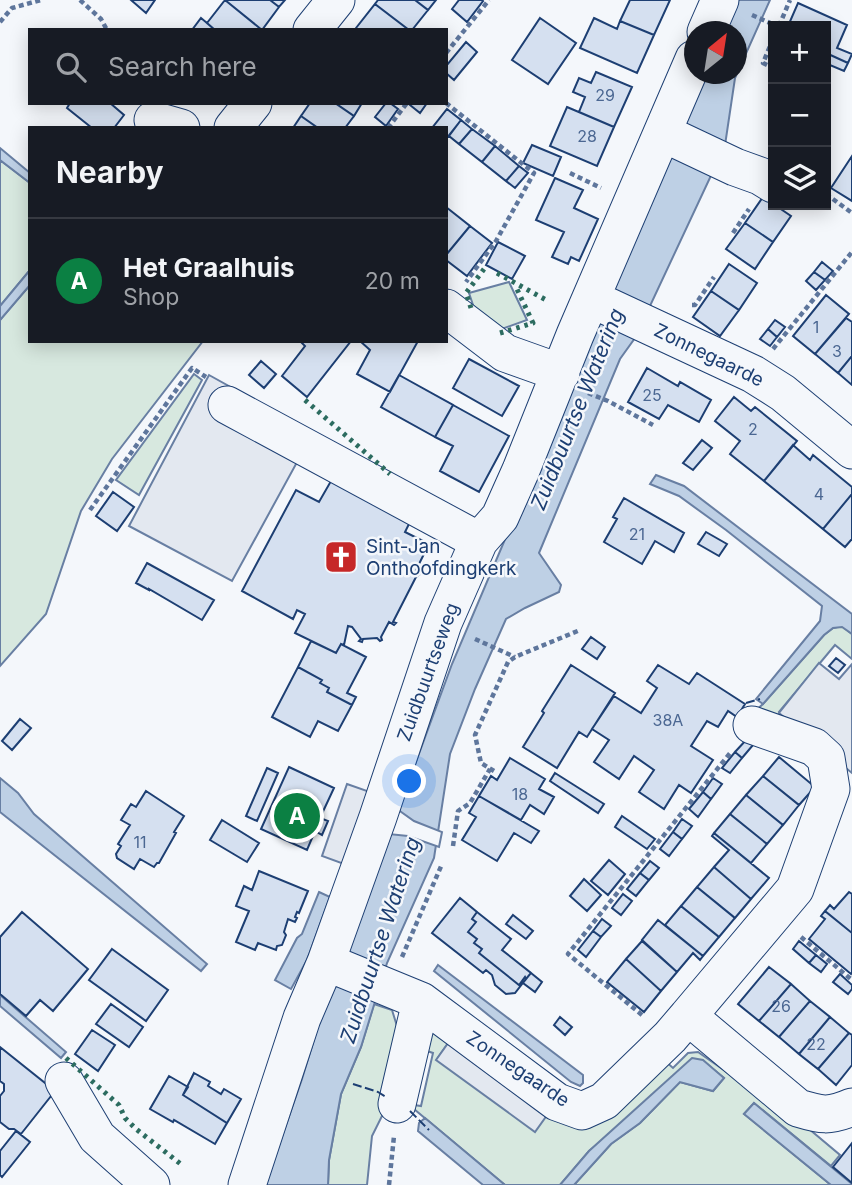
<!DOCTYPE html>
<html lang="en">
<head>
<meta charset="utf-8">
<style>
  body { margin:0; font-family:Inter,sans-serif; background:#20242c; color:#f1f3f6 }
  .controls { position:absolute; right:21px; top:21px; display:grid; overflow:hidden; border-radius:0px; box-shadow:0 4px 18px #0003 }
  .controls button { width:63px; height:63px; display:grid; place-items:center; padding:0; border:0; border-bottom:2px solid #363941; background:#171b24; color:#f1f3f6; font:35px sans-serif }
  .compass { position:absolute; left:684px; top:21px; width:63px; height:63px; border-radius:50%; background:#171b24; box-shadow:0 4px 18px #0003; rotate:30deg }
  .you { position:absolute; left:410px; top:782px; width:24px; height:24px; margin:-18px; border:5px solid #fff; border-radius:50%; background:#1a73e8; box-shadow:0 0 0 10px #1a73e833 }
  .badge { display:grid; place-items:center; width:46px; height:46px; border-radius:50%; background:#0b8043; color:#fff; font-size:23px; font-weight:700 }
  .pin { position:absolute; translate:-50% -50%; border:4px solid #fff; box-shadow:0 2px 7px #0006 }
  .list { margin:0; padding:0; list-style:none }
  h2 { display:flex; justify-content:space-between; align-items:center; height:91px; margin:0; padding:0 28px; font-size:30px }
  h2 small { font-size:23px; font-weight:400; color:#9ea1a6 }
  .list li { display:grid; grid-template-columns:46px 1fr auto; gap:21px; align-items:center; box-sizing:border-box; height:126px; padding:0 28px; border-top:2px solid #363941 }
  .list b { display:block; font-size:26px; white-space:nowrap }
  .list p { margin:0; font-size:23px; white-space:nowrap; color:#9ea1a6 }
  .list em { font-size:23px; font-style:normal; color:#9ea1a6 }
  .icon { flex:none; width:38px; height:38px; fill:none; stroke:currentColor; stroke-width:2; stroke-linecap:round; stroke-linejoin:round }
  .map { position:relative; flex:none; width:852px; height:1185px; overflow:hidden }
  .search { position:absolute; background:#171b24; box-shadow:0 4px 18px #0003; left:28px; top:28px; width:420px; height:77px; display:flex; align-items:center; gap:18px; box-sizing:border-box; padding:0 24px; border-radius:0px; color:#9ea1a6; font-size:26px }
  .panel { position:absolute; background:#171b24; box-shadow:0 4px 18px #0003; left:28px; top:126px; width:420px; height:217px; border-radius:0px }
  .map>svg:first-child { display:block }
  .green { fill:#d7e8df; stroke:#687fa3; stroke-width:2 }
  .parking { fill:#e3e8f0; stroke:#687fa3; stroke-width:2 }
  .water { fill:#bed0e5; stroke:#687fa3; stroke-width:2 }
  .pier { fill:#f4f7fb; stroke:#687fa3; stroke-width:2 }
  .building { fill:#d5e0f0; stroke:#1d3f73; stroke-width:2 }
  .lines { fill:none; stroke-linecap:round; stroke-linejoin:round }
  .minor-casing { stroke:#1d3f73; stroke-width:39 }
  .path { stroke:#5e769c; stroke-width:4.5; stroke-dasharray:5 3.5; stroke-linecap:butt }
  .minor { stroke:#f4f7fb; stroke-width:37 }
  .hedge { stroke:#2c6c60; stroke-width:5; stroke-dasharray:3.5 5; stroke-linecap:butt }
  .fence { stroke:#1d3f73; stroke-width:2; stroke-dasharray:9 3.5; stroke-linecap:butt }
  .labels { text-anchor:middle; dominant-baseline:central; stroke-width:5; stroke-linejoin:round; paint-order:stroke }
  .number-label { font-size:16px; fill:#4b6792 }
  .street-label { font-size:19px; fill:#1d3f73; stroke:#f4f7fb }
  .poi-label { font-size:19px; fill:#1d3f73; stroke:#f4f7fb; text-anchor:start }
  .water-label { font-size:21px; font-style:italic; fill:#1d3f73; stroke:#f4f7fb }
</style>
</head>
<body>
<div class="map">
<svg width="852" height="1185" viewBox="0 0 852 1185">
  <rect width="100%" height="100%" fill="#f4f7fb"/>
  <path class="green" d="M 0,160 L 30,183 L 30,270 L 0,306 Z
    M 509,282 L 527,320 L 496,331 L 477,317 L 469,293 Z
    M 30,285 L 30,341 L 203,341 L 112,459 L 81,511 L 46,614 L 0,666 L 0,320 Z
    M 194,374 L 202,380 L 139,495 L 116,480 Z
    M 842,626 L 852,634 L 852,659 L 835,645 L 779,712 L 788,721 L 755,711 L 763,704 L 824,635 L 833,628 Z
    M 374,1004 L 392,1010 L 401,1039 L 389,1102 L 372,1136 L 367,1185 L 328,1185 L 329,1160 L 341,1094 L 361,1047 Z
    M 428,1027 L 451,1039 L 437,1059 L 550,1111 L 664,1060 L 673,1068 L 688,1053 L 698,1052 L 728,1073 L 734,1066 L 840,1155 L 831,1166 L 754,1103 L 744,1114 L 831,1185 L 574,1185 L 611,1144 L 640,1123 L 680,1082 L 713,1091 L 724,1078 L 703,1061 L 589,1151 L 560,1185 L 505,1185 L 408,1104 L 421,1106 L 433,1053 L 421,1049 Z"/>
  <path class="parking" d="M 209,375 L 313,433 L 232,581 L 129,526 Z
    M 819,663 L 839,679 L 852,664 L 852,773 L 779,713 Z
    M 347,784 L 370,792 L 344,864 L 322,856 Z
    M 451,1039 L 550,1111 L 535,1132 L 436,1060 Z"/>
  <path class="water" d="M 735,0 L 770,0 L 735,78 L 724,152 L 715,167 L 635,338 L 620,359 L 539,553 L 561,585 L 559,592 L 525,608 L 506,619 L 475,689 L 450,754 L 434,858 L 387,963 L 361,1047 L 341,1094 L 329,1160 L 328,1185 L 265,1185 L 302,1079 L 329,990 C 342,982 351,958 349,944 L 452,664 L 703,74 L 736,74 L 736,32 L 721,31 Z
    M 0,148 L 30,173 L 30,183 L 0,160 Z
    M 30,270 L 30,285 L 0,320 L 0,306 Z
    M 656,475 L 684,486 L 852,614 L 852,634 L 842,627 L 833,628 L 824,635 L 763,704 L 756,699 L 820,621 L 822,606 L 726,530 L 679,496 L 650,484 Z
    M 0,778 L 18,793 L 34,814 L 207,964 L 201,971 L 0,812 Z
    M 319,892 L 330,897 L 307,960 L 291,989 L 275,980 L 297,938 L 302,934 Z
    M 438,965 L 583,1075 L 583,1083 L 580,1086 L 571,1082 L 434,971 Z
    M 0,995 L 66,1052 L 61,1058 L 0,1006 Z
    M 692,1058 L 703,1060 L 724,1078 L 713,1091 L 680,1082 L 640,1123 L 611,1144 L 574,1185 L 560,1185 L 589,1151 Z
    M 754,1103 L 852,1184 L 852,1185 L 831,1185 L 744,1114 Z
    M 425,1118 L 505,1185 L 483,1185 L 418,1131 L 419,1123 Z"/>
  <path class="pier" d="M 397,809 L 414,821 L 442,832 L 439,847 L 408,836 L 388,834 Z"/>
  <path class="building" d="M 131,0 L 155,0 L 146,13 Z
    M 225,0 L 270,0 L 279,7 L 262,30 Z
    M 225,0 L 262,30 L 215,30 L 207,23 Z
    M 270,0 L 285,0 L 279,7 Z
    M 378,0 L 415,0 L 428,10 L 412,30 L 409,30 L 375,4 Z
    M 415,0 L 436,0 L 428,10 Z
    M 459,0 L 482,0 L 483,1 L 467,22 L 452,9 Z
    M 630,0 L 670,0 L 654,35 L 620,21 Z
    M 798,3 L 847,25 L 837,48 L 852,54 L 848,63 L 826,53 L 826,26 L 788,26 Z
    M 375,4 L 409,30 L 357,30 L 356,28 Z
    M 201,18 L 207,23 L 215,30 L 192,30 Z
    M 540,18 L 576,43 L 548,84 L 512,60 Z
    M 594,18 L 617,29 L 620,21 L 654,35 L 637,73 L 580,48 Z
    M 466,42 L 477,52 L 454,80 L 446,73 L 446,66 Z
    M 826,53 L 848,63 L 844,71 L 830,65 L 826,74 Z
    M 596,72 L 632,87 L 614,127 L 579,112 L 585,97 L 573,92 L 579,78 L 591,83 Z
    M 70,103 L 110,103 L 124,115 L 114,128 L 92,128 L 67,108 Z
    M 310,103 L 335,103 L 354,116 L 345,128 L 318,128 L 301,116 Z
    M 335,103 L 362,103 L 354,116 Z
    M 386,103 L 390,103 L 398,109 L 386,126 L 375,117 Z
    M 411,103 L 427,103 L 420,113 L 410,105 Z
    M 567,107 L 614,127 L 597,166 L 550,146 Z
    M 447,109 L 461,120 L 446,139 L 446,128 L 432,128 Z
    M 301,116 L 318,128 L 293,128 Z
    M 461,120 L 472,129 L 459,144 L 449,136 Z
    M 472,129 L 495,146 L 482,162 L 459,144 Z
    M 532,145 L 561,157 L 553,176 L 523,163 Z
    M 495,146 L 519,166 L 506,181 L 482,162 Z
    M 852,156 L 852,201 L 831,188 Z
    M 519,166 L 528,173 L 515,188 L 506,181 Z
    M 555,178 L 583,190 L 574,208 L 598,219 L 579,261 L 571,257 L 568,264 L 552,257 L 564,232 L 536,220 Z
    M 763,197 L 791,216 L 773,242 L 745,223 Z
    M 446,207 L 470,226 L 446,255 Z
    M 745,223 L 773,242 L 755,269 L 726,249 Z
    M 470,226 L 492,243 L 467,276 L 446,260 L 446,255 Z
    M 498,242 L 525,256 L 512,279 L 486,265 Z
    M 822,262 L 833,271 L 825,280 L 814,272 Z
    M 729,264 L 757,283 L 739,310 L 711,291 Z
    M 814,272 L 825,280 L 816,290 L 806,281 Z
    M 711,291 L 739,310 L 720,336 L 693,317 Z
    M 826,295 L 849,314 L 815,354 L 793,336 Z
    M 846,318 L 852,322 L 852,356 L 838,373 L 815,354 Z
    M 775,320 L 785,327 L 777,337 L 768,329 Z
    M 768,329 L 777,337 L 770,346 L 760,339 Z
    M 300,341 L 351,341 L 307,397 L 282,376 L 305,346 Z
    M 360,341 L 418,341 L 390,392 L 357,374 L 370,350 Z
    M 852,356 L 852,385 L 838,373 Z
    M 469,359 L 519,386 L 502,416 L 453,388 Z
    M 261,361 L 276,374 L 264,388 L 249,375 Z
    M 647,368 L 678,386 L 680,382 L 711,400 L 699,422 L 668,405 L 659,419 L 628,402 Z
    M 399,375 L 453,405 L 435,437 L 381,407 Z
    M 734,397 L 751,411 L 755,407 L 797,441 L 764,481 L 730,454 L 740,441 L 715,421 Z
    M 453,405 L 509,436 L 479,492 L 440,471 L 453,446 L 435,437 Z
    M 702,440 L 712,448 L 693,470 L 683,463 Z
    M 793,445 L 810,460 L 813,455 L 852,487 L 852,494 L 823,529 L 764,481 Z
    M 331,481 L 410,522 L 405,532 L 429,544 L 416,570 L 421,572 L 420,574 L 416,577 L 393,622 L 396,623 L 394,625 L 389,622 L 381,637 L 382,640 L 380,641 L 377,638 L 363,639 L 362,642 L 359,641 L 361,639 L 352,627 L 348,626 L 344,645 L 341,644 L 336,653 L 295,633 L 305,614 L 297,610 L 293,619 L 242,591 L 296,490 L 319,502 Z
    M 113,492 L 134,507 L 117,531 L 96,516 Z
    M 852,494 L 852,540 L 851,540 L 845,547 L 823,529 Z
    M 624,498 L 684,533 L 674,552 L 655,541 L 642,564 L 604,542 L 617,519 L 613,517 Z
    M 706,532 L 727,544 L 719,556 L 698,544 Z
    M 147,563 L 214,600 L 202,620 L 149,589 L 149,590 L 136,583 Z
    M 591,637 L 605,647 L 597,659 L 582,649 Z
    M 311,641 L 336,653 L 341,644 L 366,657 L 347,693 L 356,697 L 352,705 L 327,692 L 329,688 L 320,683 L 322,680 L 298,667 Z
    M 836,658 L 845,665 L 838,673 L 829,666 Z
    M 571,665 L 615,693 L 587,737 L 579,732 L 557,768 L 523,747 L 544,713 L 542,711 Z
    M 658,665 L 689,684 L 697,673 L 745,704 L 737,717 L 728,711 L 718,727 L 707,721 L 691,746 L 713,760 L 691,793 L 679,785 L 664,809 L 639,792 L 654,770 L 634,756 L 619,779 L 594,762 L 609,740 L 592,729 L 614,696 L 641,713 L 657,688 L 647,681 Z
    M 298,667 L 322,680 L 320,683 L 329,688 L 327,692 L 352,705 L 338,731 L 318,721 L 310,737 L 272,717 Z
    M 20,719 L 31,728 L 12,750 L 2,741 Z
    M 747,739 L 753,745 L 742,758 L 735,752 Z
    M 735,752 L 742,758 L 730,773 L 722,768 Z
    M 779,757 L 815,787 L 799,805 L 763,776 Z
    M 510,758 L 545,779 L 539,789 L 554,797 L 544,814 L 530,805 L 521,820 L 479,796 L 491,776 L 497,780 Z
    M 289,767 L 334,788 L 320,818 L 328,821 L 322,835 L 315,831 L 307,850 L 261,829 Z
    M 267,768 L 278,773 L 257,821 L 246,816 Z
    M 555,773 L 604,804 L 598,813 L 550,781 Z
    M 763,776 L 799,805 L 783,825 L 746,795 Z
    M 713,778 L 722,784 L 711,799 L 703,792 Z
    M 146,791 L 184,816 L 174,832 L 176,833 L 159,863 L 157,863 L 154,867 L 140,859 L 134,869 L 117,858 L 116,854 L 121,846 L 118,844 L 130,825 L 121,820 L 131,804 L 136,807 Z
    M 703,792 L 711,799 L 698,817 L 689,809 Z
    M 746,795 L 783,825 L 767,844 L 730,814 Z
    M 479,796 L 539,831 L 531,843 L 514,833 L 497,861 L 462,840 L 476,817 L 469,813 Z
    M 730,814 L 767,844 L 751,863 L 714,833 Z
    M 622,816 L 655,839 L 647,849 L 615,827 Z
    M 682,819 L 692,826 L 682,839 L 673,832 Z
    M 222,820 L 259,843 L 247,862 L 210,840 Z
    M 673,832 L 682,839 L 669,856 L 660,849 Z
    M 714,833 L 769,878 L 751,899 L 714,867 L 729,850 L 712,836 Z
    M 609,860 L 625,874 L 608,895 L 591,881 Z
    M 650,861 L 659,868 L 649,880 L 640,873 Z
    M 714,867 L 751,899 L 735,918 L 697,887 Z
    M 259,871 L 308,891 L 299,913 L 297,912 L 295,917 L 297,918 L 295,922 L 288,919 L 284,932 L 286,935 L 282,945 L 277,946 L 276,950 L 258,943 L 255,950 L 236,942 L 249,911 L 236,906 L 244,886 L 252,890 Z
    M 640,873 L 649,880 L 636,896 L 627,889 Z
    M 584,879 L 601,895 L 587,911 L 570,896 Z
    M 697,887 L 735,918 L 719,937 L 681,906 Z
    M 849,892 L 852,894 L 852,933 L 825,911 L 830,905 L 834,909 Z
    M 623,894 L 632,901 L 621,915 L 612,908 Z
    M 460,898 L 477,912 L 472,919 L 476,922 L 468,932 L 477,939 L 474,943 L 482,949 L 479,953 L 519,985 L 525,977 L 526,979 L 515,993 L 506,994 L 495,985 L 492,975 L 486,970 L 483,973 L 432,933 Z
    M 681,906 L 719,937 L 703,956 L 665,925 Z
    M 825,911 L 852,933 L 852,972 L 851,974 L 809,939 L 825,919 L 821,916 Z
    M 22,912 L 88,969 L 53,1011 L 40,1000 L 26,1016 L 0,994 L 0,937 Z
    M 477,912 L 511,939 L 502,950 L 531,973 L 526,979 L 525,977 L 519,985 L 479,953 L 482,949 L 474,943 L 477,939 L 468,932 L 476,922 L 472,919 Z
    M 513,915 L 533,931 L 526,939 L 506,924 Z
    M 602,919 L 611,926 L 601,937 L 593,931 Z
    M 658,920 L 703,956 L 700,960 L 693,953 L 677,972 L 642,940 Z
    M 593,931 L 601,937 L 586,957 L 578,950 Z
    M 642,941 L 677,972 L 661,991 L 626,959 Z
    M 799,941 L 816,955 L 809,963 L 793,949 Z
    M 112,949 L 168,990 L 146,1021 L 89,980 Z
    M 816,955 L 827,964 L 821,972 L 809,963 Z
    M 626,959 L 661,991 L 644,1012 L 607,982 Z
    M 769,967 L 791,984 L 759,1021 L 738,1004 Z
    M 531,973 L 542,982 L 535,992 L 523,983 Z
    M 840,974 L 852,985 L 852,989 L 848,994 L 833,982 Z
    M 791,984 L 810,1001 L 779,1037 L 759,1021 Z
    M 810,1001 L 830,1017 L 799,1054 L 779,1037 Z
    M 111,1004 L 143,1027 L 129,1047 L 96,1024 Z
    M 560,1017 L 572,1027 L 565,1035 L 554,1025 Z
    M 830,1017 L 849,1033 L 818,1069 L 799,1054 Z
    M 92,1030 L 115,1045 L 98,1071 L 75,1054 Z
    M 849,1033 L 852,1035 L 852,1065 L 836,1085 L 818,1069 Z
    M 0,1047 L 55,1091 L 21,1134 L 14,1129 L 9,1129 L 0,1122 L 0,1096 L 4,1091 L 4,1084 L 0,1081 Z
    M 194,1073 L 210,1082 L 208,1086 L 221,1094 L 224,1089 L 241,1099 L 227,1123 L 183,1095 Z
    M 169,1076 L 188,1087 L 183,1095 L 227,1123 L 215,1144 L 174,1120 L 173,1122 L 150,1109 Z
    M 16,1131 L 30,1142 L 2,1177 L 0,1175 L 0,1151 Z
    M 852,1143 L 852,1183 L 833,1167 Z"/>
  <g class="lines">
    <defs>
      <path id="minor" d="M 312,30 L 336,0
        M 706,32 L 720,0
        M 153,120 L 181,128
        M 233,128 L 253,103
        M 663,133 L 735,167 L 760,176 L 773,184
        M 592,299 L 753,374 L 783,393 L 852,450
        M 446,308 L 505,353 L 561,373
        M 227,405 L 479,541
        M 326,962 L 421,1001 L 557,1102 L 582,1111 L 604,1101 L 670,1037 L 688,1016 L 798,1108 C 821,1115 829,1117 852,1107
        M 688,1016 L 795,889 L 831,789 L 826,758 L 814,747 L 752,725
        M 64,1081 L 97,1137 L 151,1185
        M 397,1104 L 421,1001
        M 247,1185 L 302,1018 L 326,962 L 378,817 L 443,623 L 479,541 L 500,517 L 521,470 L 575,335 L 694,59"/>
    </defs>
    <use href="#minor" class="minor-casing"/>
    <path class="path" d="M 80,0 L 101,19 L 107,30
      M 752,15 L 777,26
      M 0,22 L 12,8 L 41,0
      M 779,26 L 790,0
      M 773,39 L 763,63 L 773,68
      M 446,53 L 489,0
      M 446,103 L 534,173 L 496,241 L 466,282
      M 388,128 L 407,103
      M 570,173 L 601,188
      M 826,194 L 852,213
      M 733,233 L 749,209
      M 692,305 L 695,305 L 714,277
      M 773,349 L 852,252
      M 588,393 L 608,401 L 653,425
      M 90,510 L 192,368 L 206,377
      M 475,639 L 515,657
      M 494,771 L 481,763 L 475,735 L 508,662 L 515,657 L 580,630
      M 453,846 L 458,811 L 470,803 L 490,769
      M 801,937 L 852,980
      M 402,957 L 442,864
      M 642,1015 L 568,954 L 731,752
      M 389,1185 L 394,1136"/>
    <use href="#minor" class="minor"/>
    <path class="hedge" d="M 497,273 L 548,301
      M 471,308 L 466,293 L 484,269
      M 500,333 L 533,323 L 515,285
      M 305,400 L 390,474
      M 66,1058 L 119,1105 L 125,1118 L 136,1129 L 182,1165"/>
    <path class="fence" d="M 746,703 L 760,699
      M 353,1084 L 378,1092 L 386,1097
      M 410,1111 L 429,1130"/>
  </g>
  <defs>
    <symbol id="church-square" viewBox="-11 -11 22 22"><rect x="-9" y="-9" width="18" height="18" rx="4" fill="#c62828" stroke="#f4f7fb"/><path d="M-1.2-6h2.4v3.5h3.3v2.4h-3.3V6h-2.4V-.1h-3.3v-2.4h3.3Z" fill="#fff"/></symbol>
  </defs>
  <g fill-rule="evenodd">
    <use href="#church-square" x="322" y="538" width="38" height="38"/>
  </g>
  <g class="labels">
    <g class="number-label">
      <text x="605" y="95">29</text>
      <text x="587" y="136">28</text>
      <text x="816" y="327">1</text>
      <text x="837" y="351">3</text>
      <text x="652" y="395">25</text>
      <text x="753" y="429">2</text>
      <text x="819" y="494">4</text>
      <text x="637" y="534">21</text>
      <text x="668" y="720">38A</text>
      <text x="520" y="794">18</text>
      <text x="140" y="842">11</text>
      <text x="781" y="1006">26</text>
      <text x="816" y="1044">22</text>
    </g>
    <g class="street-label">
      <text transform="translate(709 355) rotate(26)">Zonnegaarde</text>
      <text transform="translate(428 672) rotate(-70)">Zuidbuurtseweg</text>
      <text transform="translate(518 1069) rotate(34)">Zonnegaarde</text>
    </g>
    <g class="poi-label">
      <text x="366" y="546">Sint-Jan<tspan x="366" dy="22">Onthoofdingkerk</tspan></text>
    </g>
    <g class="water-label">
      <text transform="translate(577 409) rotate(-68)">Zuidbuurtse Watering</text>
      <text transform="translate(380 940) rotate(-72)">Zuidbuurtse Watering</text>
    </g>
  </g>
</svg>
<div class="controls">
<button>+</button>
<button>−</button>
<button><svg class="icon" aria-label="layers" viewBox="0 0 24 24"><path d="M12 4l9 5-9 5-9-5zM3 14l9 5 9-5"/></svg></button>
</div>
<svg class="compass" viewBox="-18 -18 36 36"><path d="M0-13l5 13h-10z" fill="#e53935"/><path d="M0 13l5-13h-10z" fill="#9ea1a6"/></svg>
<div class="you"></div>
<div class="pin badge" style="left:297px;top:816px">A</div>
<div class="search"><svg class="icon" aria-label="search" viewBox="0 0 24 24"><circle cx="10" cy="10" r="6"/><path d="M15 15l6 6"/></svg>Search here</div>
<section class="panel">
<h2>Nearby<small></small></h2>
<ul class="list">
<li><span class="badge">A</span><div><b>Het Graalhuis</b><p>Shop</p></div><em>20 m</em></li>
</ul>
</section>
</div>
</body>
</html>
